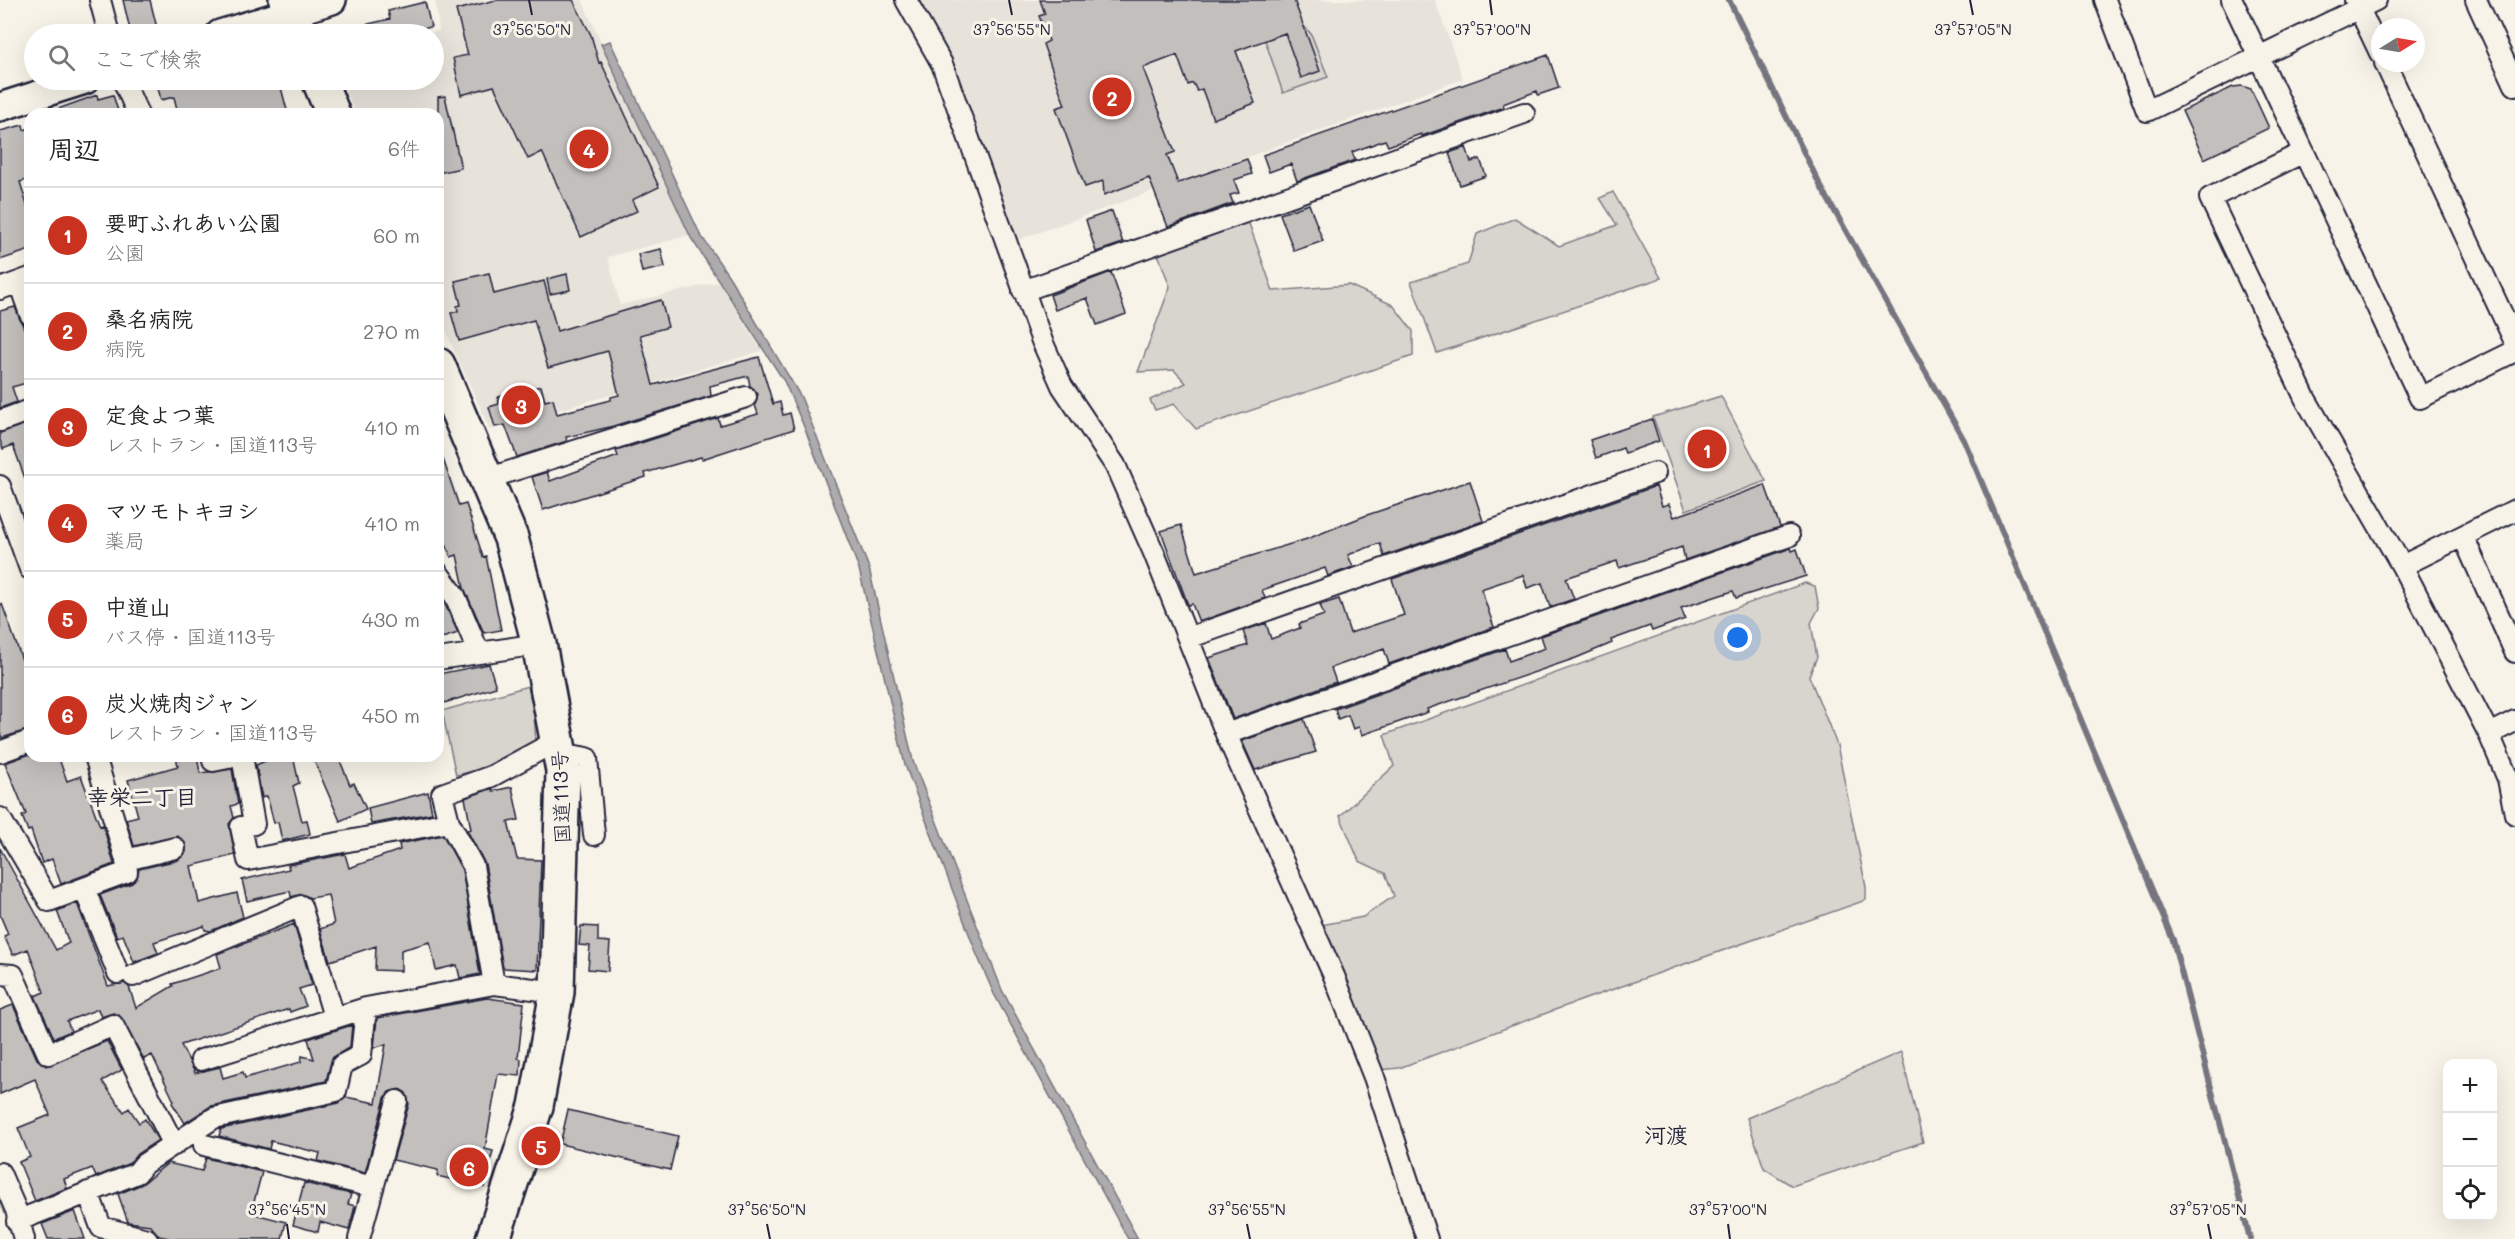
<!DOCTYPE html>
<html lang="ja">
<head>
<meta charset="utf-8">
<style>
  body { margin:0; font-family:Mali,"Klee One",sans-serif; background:#f6f6f6; color:#222 }
  .controls { position:absolute; right:18px; bottom:18px; display:grid; overflow:hidden; border-radius:12px; box-shadow:0 6px 24px #0002 }
  .controls button { width:54px; height:54px; display:grid; place-items:center; padding:0; border:0; border-bottom:2px solid #e0e0e0; background:#fff; color:#222; font:30px sans-serif }
  .compass { position:absolute; left:2371px; top:18px; width:54px; height:54px; border-radius:50%; background:#fff; box-shadow:0 6px 24px #0002; rotate:79deg }
  .you { position:absolute; left:1738px; top:638px; width:21px; height:21px; margin:-15px; border:4px solid #fff; border-radius:50%; background:#1a73e8; box-shadow:0 0 0 9px #1a73e833 }
  .badge { display:grid; place-items:center; width:39px; height:39px; border-radius:50%; background:#c8321e; color:#fff; font-size:20px; font-weight:700 }
  .pin { position:absolute; translate:-50% -50%; border:3px solid #fff; box-shadow:0 2px 6px #0006 }
  .list { margin:0; padding:0; list-style:none }
  h2 { display:flex; justify-content:space-between; align-items:center; height:78px; margin:0; padding:0 24px; font-size:26px }
  h2 small { font-size:20px; font-weight:400; color:#767676 }
  .list li { display:grid; grid-template-columns:39px 1fr auto; gap:18px; align-items:center; box-sizing:border-box; height:96px; padding:0 24px; border-top:2px solid #e0e0e0 }
  .list b { display:block; font-size:22px; white-space:nowrap }
  .list p { margin:0; font-size:20px; white-space:nowrap; color:#767676 }
  .list em { font-size:20px; font-style:normal; color:#767676 }
  .icon { flex:none; width:33px; height:33px; fill:none; stroke:currentColor; stroke-width:2; stroke-linecap:round; stroke-linejoin:round }
  .map { position:relative; flex:none; width:2515px; height:1239px; overflow:hidden }
  .search { position:absolute; background:#fff; box-shadow:0 6px 24px #0002; left:24px; top:24px; width:420px; height:66px; display:flex; align-items:center; gap:15px; box-sizing:border-box; padding:0 21px; border-radius:33px; color:#767676; font-size:22px }
  .panel { position:absolute; background:#fff; box-shadow:0 6px 24px #0002; left:24px; top:108px; width:420px; height:654px; border-radius:18px }
  .map>svg:first-child { display:block }
  .built { fill:#e7e3db }
  .green { fill:#d8d5cf; stroke:#7d7c85; stroke-width:1.5 }
  .water { fill:#aeabad; stroke:#76747f; stroke-width:1.5 }
  .lines { fill:none; stroke-linecap:round; stroke-linejoin:round }
  .stream { stroke:#76747f; stroke-width:6 }
  .building { fill:#c2bfbd; stroke:#22223b; stroke-width:1.5 }
  .street-casing { stroke:#22223b; stroke-width:24 }
  .secondary-casing { stroke:#22223b; stroke-width:32 }
  .highway-casing { stroke:#22223b; stroke-width:38 }
  .street { stroke:#f7f3e8; stroke-width:20 }
  .secondary { stroke:#f7f3e8; stroke-width:27 }
  .highway { stroke:#f7f3e8; stroke-width:33 }
  .ticks { fill:none; stroke:#22223b; stroke-width:2 }
  .labels { text-anchor:middle; dominant-baseline:central; stroke-width:6; stroke-linejoin:round; paint-order:stroke }
  .street-label { font-size:21px; fill:#22223b; stroke:#f7f3e8 }
  .neighbourhood-label { font-size:22px; font-weight:bold; fill:#22223b; stroke:#f7f3e8 }
  .ticks-label { font-size:15px; text-anchor:middle; fill:#22223b; stroke:#f7f3e8; stroke-width:6; stroke-linejoin:round; paint-order:stroke }
</style>
</head>
<body>
<div class="map">
<svg width="2515" height="1239" viewBox="0 0 2515 1239">
  <rect width="100%" height="100%" fill="#f7f3e8"/>
  <filter id="ink" filterUnits="userSpaceOnUse"><feTurbulence type="fractalNoise" baseFrequency=".0167" numOctaves="2"/><feDisplacementMap in="SourceGraphic" scale="12" xChannelSelector="R" yChannelSelector="G"/><feConvolveMatrix kernelMatrix="1 2 1 2 8 2 1 2 1" color-interpolation-filters="sRGB"/></filter>
  <g filter="url(#ink)">
    <path class="built" d="M 435,0 L 582,0 L 690,235 L 608,257 L 620,305 L 718,282 L 762,351 L 490,430 L 438,314 L 440,309 L 438,299 L 438,114 L 356,114 L 341,80 L 434,80 L 434,34 L 425,34 L 439,31 Z
      M 912,0 L 1435,0 L 1463,79 L 1012,242 Z"/>
    <path class="green" d="M 1304,26 L 1311,34 L 1328,77 L 1283,93 L 1265,40 Z
      M 1613,192 L 1661,278 L 1437,353 L 1411,282 L 1468,264 L 1477,234 L 1515,218 L 1559,246 L 1617,225 L 1600,198 Z
      M 1247,218 L 1273,291 L 1349,285 L 1393,305 L 1413,331 L 1413,356 L 1196,429 L 1174,404 L 1155,410 L 1150,400 L 1186,383 L 1174,370 L 1138,372 L 1170,287 L 1157,251 Z
      M 1721,396 L 1766,481 L 1686,510 L 1653,417 Z
      M 1805,583 L 1815,586 L 1819,608 L 1811,623 L 1817,657 L 1809,676 L 1837,745 L 1866,887 L 1866,900 L 1560,1008 L 1399,1068 L 1379,1070 L 1321,925 L 1363,917 L 1394,896 L 1385,873 L 1359,861 L 1340,816 L 1394,766 L 1384,735 Z
      M 528,686 L 534,714 L 536,743 L 482,769 L 456,775 L 442,711 Z
      M 1901,1052 L 1923,1142 L 1792,1186 L 1764,1168 L 1747,1118 Z"/>
    <path class="water" d="M 610,41 L 700,234 L 730,278 L 801,397 L 869,568 L 913,761 L 1002,990 L 1138,1239 L 1128,1239 L 994,994 L 977,955 L 905,765 L 859,569 L 805,429 L 784,381 L 691,238 L 601,44 Z"/>
    <g class="lines">
      <path class="stream" d="M 1729,0 L 1820,185 L 1964,440 L 2173,940 L 2250,1239"/>
    </g>
    <path class="building" d="M 123,0 L 150,0 L 157,28 L 131,34 Z
      M 496,0 L 573,0 L 591,35 L 599,63 L 601,62 L 659,187 L 632,200 L 637,211 L 581,237 L 542,152 L 528,159 L 494,86 L 461,95 L 453,58 L 468,55 L 456,10 Z
      M 1040,0 L 1294,0 L 1320,71 L 1301,78 L 1285,33 L 1236,51 L 1255,103 L 1213,119 L 1202,89 L 1197,91 L 1193,83 L 1188,85 L 1177,55 L 1143,68 L 1175,152 L 1167,155 L 1178,183 L 1247,159 L 1252,174 L 1234,180 L 1239,193 L 1230,195 L 1233,203 L 1168,227 L 1149,178 L 1104,195 L 1103,181 L 1085,187 L 1056,108 L 1065,105 L 1043,44 L 1049,41 L 1039,16 L 1045,14 Z
      M 425,2 L 431,27 L 398,34 L 352,34 L 351,28 L 390,19 L 388,11 Z
      M 1548,55 L 1559,88 L 1538,95 L 1537,91 L 1503,104 L 1504,107 L 1422,136 L 1421,134 L 1388,146 L 1385,140 L 1352,152 L 1355,160 L 1297,181 L 1291,164 L 1269,172 L 1263,155 Z
      M 156,80 L 279,80 L 288,114 L 178,114 L 174,97 L 161,100 Z
      M 2242,86 L 2251,89 L 2269,128 L 2204,159 L 2182,111 L 2233,87 Z
      M 97,95 L 98,99 L 113,95 L 119,114 L 52,114 L 52,111 Z
      M 445,96 L 461,168 L 438,173 L 438,97 Z
      M 23,125 L 24,130 L 30,128 L 30,179 L 20,182 L 30,215 L 30,250 L 0,260 L 0,131 Z
      M 1466,147 L 1471,162 L 1480,159 L 1486,176 L 1460,185 L 1449,153 Z
      M 1309,204 L 1323,241 L 1294,251 L 1280,214 Z
      M 1112,211 L 1123,243 L 1096,252 L 1086,220 Z
      M 661,249 L 665,267 L 642,272 L 638,254 Z
      M 1111,272 L 1126,314 L 1097,325 L 1087,298 L 1055,310 L 1050,295 Z
      M 489,273 L 494,294 L 544,281 L 557,331 L 661,300 L 668,327 L 640,335 L 653,385 L 759,357 L 773,404 L 780,402 L 783,415 L 790,413 L 794,429 L 702,459 L 701,457 L 645,473 L 646,477 L 543,510 L 532,477 L 547,472 L 550,481 L 618,456 L 616,451 L 718,418 L 720,425 L 758,414 L 755,405 L 758,394 L 750,386 L 748,376 L 710,386 L 711,396 L 610,427 L 566,437 L 567,441 L 517,457 L 505,425 L 495,427 L 489,407 L 499,404 L 498,397 L 541,386 L 545,401 L 553,399 L 557,414 L 611,400 L 611,397 L 619,395 L 608,351 L 548,368 L 534,320 L 459,341 L 451,313 L 458,311 L 457,306 L 461,305 L 455,281 Z
      M 567,274 L 570,290 L 550,294 L 547,279 Z
      M 15,307 L 30,343 L 30,382 L 12,387 L 17,402 L 0,408 L 0,311 Z
      M 1652,419 L 1659,441 L 1625,453 L 1623,448 L 1596,458 L 1590,440 Z
      M 26,424 L 30,436 L 30,486 L 28,487 L 13,445 L 3,449 L 0,440 L 0,433 Z
      M 441,453 L 459,506 L 466,504 L 483,557 L 486,556 L 501,630 L 484,633 L 464,588 L 457,555 L 451,557 L 444,539 L 438,541 L 438,454 Z
      M 1470,481 L 1483,521 L 1384,556 L 1380,543 L 1348,555 L 1353,567 L 1328,576 L 1325,568 L 1294,579 L 1262,590 L 1265,598 L 1199,622 L 1192,604 L 1188,605 L 1161,531 L 1181,525 L 1196,573 L 1307,539 L 1367,515 Z
      M 1765,485 L 1780,527 L 1685,560 L 1682,547 L 1619,568 L 1617,561 L 1566,578 L 1574,599 L 1550,607 L 1542,583 L 1527,588 L 1523,575 L 1481,589 L 1494,627 L 1389,664 L 1384,649 L 1331,668 L 1336,682 L 1233,719 L 1209,658 L 1248,645 L 1243,631 L 1266,623 L 1271,639 L 1300,628 L 1299,624 L 1324,615 L 1320,605 L 1339,599 L 1350,633 L 1404,615 L 1392,579 L 1656,486 L 1662,506 L 1669,504 L 1674,517 Z
      M 1791,548 L 1792,551 L 1797,549 L 1806,576 L 1736,598 L 1733,591 L 1681,608 L 1685,619 L 1652,631 L 1650,626 L 1611,640 L 1612,643 L 1576,658 L 1427,709 L 1428,712 L 1362,735 L 1359,727 L 1353,729 L 1348,715 L 1338,719 L 1335,709 L 1505,649 L 1509,661 L 1545,648 L 1541,636 Z
      M 438,595 L 444,602 L 458,633 L 442,638 L 440,632 L 438,633 Z
      M 0,604 L 2,604 L 30,682 L 30,729 L 2,738 L 0,732 Z
      M 489,664 L 496,687 L 444,703 L 438,674 Z
      M 1304,719 L 1316,752 L 1255,770 L 1242,741 Z
      M 30,754 L 30,756 L 58,756 L 67,781 L 81,776 L 100,826 L 103,825 L 114,864 L 61,884 L 52,859 L 42,863 L 31,830 L 28,831 L 22,816 L 26,814 L 5,763 Z
      M 176,756 L 197,756 L 200,773 L 232,769 L 238,804 L 231,806 L 234,818 L 229,824 L 235,855 L 191,866 L 199,903 L 237,893 L 243,917 L 211,931 L 205,930 L 204,926 L 154,942 L 158,953 L 134,962 L 123,935 L 117,937 L 100,895 L 132,883 L 137,878 L 139,869 L 178,860 L 186,852 L 186,845 L 178,836 L 134,846 L 126,819 L 138,816 L 128,780 L 178,766 Z
      M 277,756 L 293,756 L 299,783 L 293,786 L 302,821 L 307,820 L 310,834 L 282,841 L 278,822 L 274,823 L 267,796 L 262,798 L 256,765 Z
      M 312,756 L 338,756 L 350,785 L 354,783 L 366,809 L 340,821 Z
      M 512,787 L 519,820 L 508,822 L 517,859 L 541,860 L 537,970 L 503,968 L 485,864 L 467,830 L 471,829 L 465,798 L 493,788 L 493,791 Z
      M 428,792 L 432,813 L 371,824 L 368,808 Z
      M 443,835 L 462,870 L 480,974 L 460,978 L 457,965 L 436,970 L 430,942 L 401,950 L 401,971 L 375,970 L 376,946 L 330,961 L 320,929 L 334,924 L 328,895 L 310,898 L 302,894 L 291,897 L 290,891 L 247,901 L 242,880 L 289,869 L 288,865 L 345,854 L 349,868 L 400,850 L 399,844 Z
      M 0,848 L 56,950 L 69,943 L 57,911 L 77,903 L 108,986 L 124,983 L 129,987 L 136,1008 L 173,986 L 172,984 L 221,968 L 217,954 L 294,924 L 312,985 L 299,989 L 306,1006 L 290,1012 L 289,1009 L 181,1045 L 195,1073 L 220,1067 L 223,1078 L 243,1072 L 245,1078 L 301,1062 L 302,1056 L 314,1059 L 308,1039 L 352,1025 L 350,1047 L 332,1058 L 326,1081 L 211,1106 L 185,1123 L 172,1103 L 174,1101 L 152,1055 L 144,1059 L 119,1015 L 113,1013 L 101,1017 L 98,1009 L 67,1021 L 71,1031 L 54,1038 L 35,996 L 44,992 L 28,949 L 13,955 L 4,936 L 8,934 L 0,915 Z
      M 581,926 L 598,927 L 598,941 L 610,942 L 608,971 L 588,969 L 590,946 L 579,945 Z
      M 487,998 L 524,1003 L 518,1058 L 521,1059 L 520,1076 L 498,1074 L 485,1149 L 493,1151 L 484,1187 L 437,1176 L 438,1170 L 393,1160 L 409,1104 L 406,1093 L 400,1089 L 389,1092 L 385,1098 L 365,1173 L 318,1161 L 320,1153 L 271,1141 L 269,1149 L 219,1136 L 221,1129 L 339,1103 L 346,1097 L 376,1103 L 386,1044 L 374,1048 L 377,1018 Z
      M 13,1005 L 37,1059 L 46,1066 L 107,1041 L 122,1070 L 102,1081 L 124,1112 L 129,1108 L 139,1123 L 145,1119 L 158,1140 L 137,1154 L 130,1163 L 96,1177 L 92,1168 L 64,1179 L 67,1188 L 35,1201 L 19,1162 L 30,1157 L 18,1128 L 50,1115 L 35,1079 L 0,1094 L 0,1010 Z
      M 568,1110 L 678,1136 L 670,1170 L 560,1144 Z
      M 206,1158 L 262,1172 L 251,1213 L 286,1222 L 282,1239 L 174,1239 L 159,1236 L 150,1225 L 128,1222 L 118,1194 L 142,1184 L 168,1163 L 202,1171 Z
      M 304,1183 L 351,1194 L 348,1204 L 355,1206 L 349,1230 L 320,1222 L 318,1232 L 293,1225 Z
      M 75,1211 L 85,1239 L 48,1239 L 42,1224 Z"/>
    <g class="lines">
      <defs>
        <path id="street" d="M 100,0 L 109,34
          M 906,0 L 942,64 L 1042,341 L 1062,386 L 1115,465 L 1154,553 L 1226,734 L 1334,976 L 1374,1077 L 1427,1239
          M 2105,0 L 2147,111 L 2376,0
          M 2232,0 L 2420,398 L 2515,351
          M 2355,0 L 2380,53
          M 2476,0 L 2515,85
          M 2385,63 L 2515,342
          M 123,80 L 138,114
          M 2304,152 L 2210,198 L 2305,398 L 2402,566 L 2489,734 L 2508,779 L 2515,814
          M 19,282 L 30,314
          M 0,289 L 30,278
          M 1023,291 L 1524,113
          M 0,421 L 30,410
          M 486,479 L 746,397
          M 0,486 L 30,569
          M 2463,536 L 2515,652
          M 2402,566 L 2515,510
          M 438,573 L 455,596 L 479,653
          M 1188,638 L 1655,473
          M 438,659 L 539,644
          M 1226,734 L 1789,536
          M 2489,734 L 2515,721
          M 0,752 L 30,741
          M 560,753 L 587,758 L 594,835
          M 212,756 L 213,761 L 238,756
          M 242,756 L 254,824 L 241,827 L 248,860 L 449,822 L 442,794 L 492,776 L 558,740
          M 0,818 L 49,901 L 127,872 L 126,860 L 95,756
          M 449,822 L 473,866 L 494,984
          M 126,860 L 175,848
          M 84,888 L 118,973
          M 0,974 L 13,975 L 48,1054 L 113,1025 L 174,1145
          M 133,976 L 301,906 L 334,1017
          M 201,1060 L 366,1008 L 494,984 L 557,992
          M 204,1145 L 373,1187
          M 0,1173 L 16,1210 L 24,1239
          M 88,1192 L 101,1227 L 147,1239
          M 17,1221 L 137,1173 L 144,1164 L 214,1118 L 336,1091 L 342,1065 L 361,1055 L 366,1008
          M 359,1239 L 397,1101"/>
        <path id="secondary" d="M 220,34 L 332,0
          M 0,107 L 85,80"/>
        <path id="highway" d="M 286,0 L 300,34
          M 319,80 L 333,114
          M 438,365 L 511,538 L 539,644 L 563,771 L 557,992 L 536,1106 L 493,1239"/>
      </defs>
      <use href="#street" class="street-casing"/>
      <use href="#secondary" class="secondary-casing"/>
      <use href="#highway" class="highway-casing"/>
      <use href="#street" class="street"/>
      <use href="#secondary" class="secondary"/>
      <use href="#highway" class="highway"/>
    </g>
  </g>
  <path class="ticks" d="M 529,0 L 532,15M 1009,0 L 1012,15M 1490,0 L 1492,15M 1970,0 L 1973,15M 287,1224 L 289,1239M 767,1224 L 770,1239M 1247,1224 L 1250,1239M 1728,1224 L 1730,1239M 2208,1224 L 2211,1239"/>
  <g class="labels">
    <g class="street-label">
      <text transform="translate(560 797) rotate(-92)">国道113号</text>
    </g>
    <g class="neighbourhood-label">
      <text x="142" y="796">幸栄二丁目</text>
      <text x="1666" y="1134">河渡</text>
    </g>
  </g>
  <g class="ticks-label">
    <text x="532" y="35">37°56'50"N</text>
    <text x="1012" y="35">37°56'55"N</text>
    <text x="1492" y="35">37°57'00"N</text>
    <text x="1973" y="35">37°57'05"N</text>
    <text x="287" y="1215">37°56'45"N</text>
    <text x="767" y="1215">37°56'50"N</text>
    <text x="1247" y="1215">37°56'55"N</text>
    <text x="1728" y="1215">37°57'00"N</text>
    <text x="2208" y="1215">37°57'05"N</text>
  </g>
</svg>
<div class="controls">
<button>+</button>
<button>−</button>
<button><svg class="icon" aria-label="locate" viewBox="0 0 24 24"><circle cx="12" cy="12" r="6"/><path d="M12 2v4M12 18v4M2 12h4M18 12h4"/></svg></button>
</div>
<svg class="compass" viewBox="-18 -18 36 36"><path d="M0-13l5 13h-10z" fill="#e53935"/><path d="M0 13l5-13h-10z" fill="#767676"/></svg>
<div class="you"></div>
<div class="pin badge" style="left:1707px;top:449px">1</div>
<div class="pin badge" style="left:1112px;top:97px">2</div>
<div class="pin badge" style="left:521px;top:405px">3</div>
<div class="pin badge" style="left:589px;top:149px">4</div>
<div class="pin badge" style="left:541px;top:1146px">5</div>
<div class="pin badge" style="left:469px;top:1167px">6</div>
<div class="search"><svg class="icon" aria-label="search" viewBox="0 0 24 24"><circle cx="10" cy="10" r="6"/><path d="M15 15l6 6"/></svg>ここで検索</div>
<section class="panel">
<h2>周辺<small>6件</small></h2>
<ul class="list">
<li><span class="badge">1</span><div><b>要町ふれあい公園</b><p>公園</p></div><em>60 m</em></li>
<li><span class="badge">2</span><div><b>桑名病院</b><p>病院</p></div><em>270 m</em></li>
<li><span class="badge">3</span><div><b>定食よつ葉</b><p>レストラン · 国道113号</p></div><em>410 m</em></li>
<li><span class="badge">4</span><div><b>マツモトキヨシ</b><p>薬局</p></div><em>410 m</em></li>
<li><span class="badge">5</span><div><b>中道山</b><p>バス停 · 国道113号</p></div><em>430 m</em></li>
<li><span class="badge">6</span><div><b>炭火焼肉ジャン</b><p>レストラン · 国道113号</p></div><em>450 m</em></li>
</ul>
</section>
</div>
</body>
</html>
